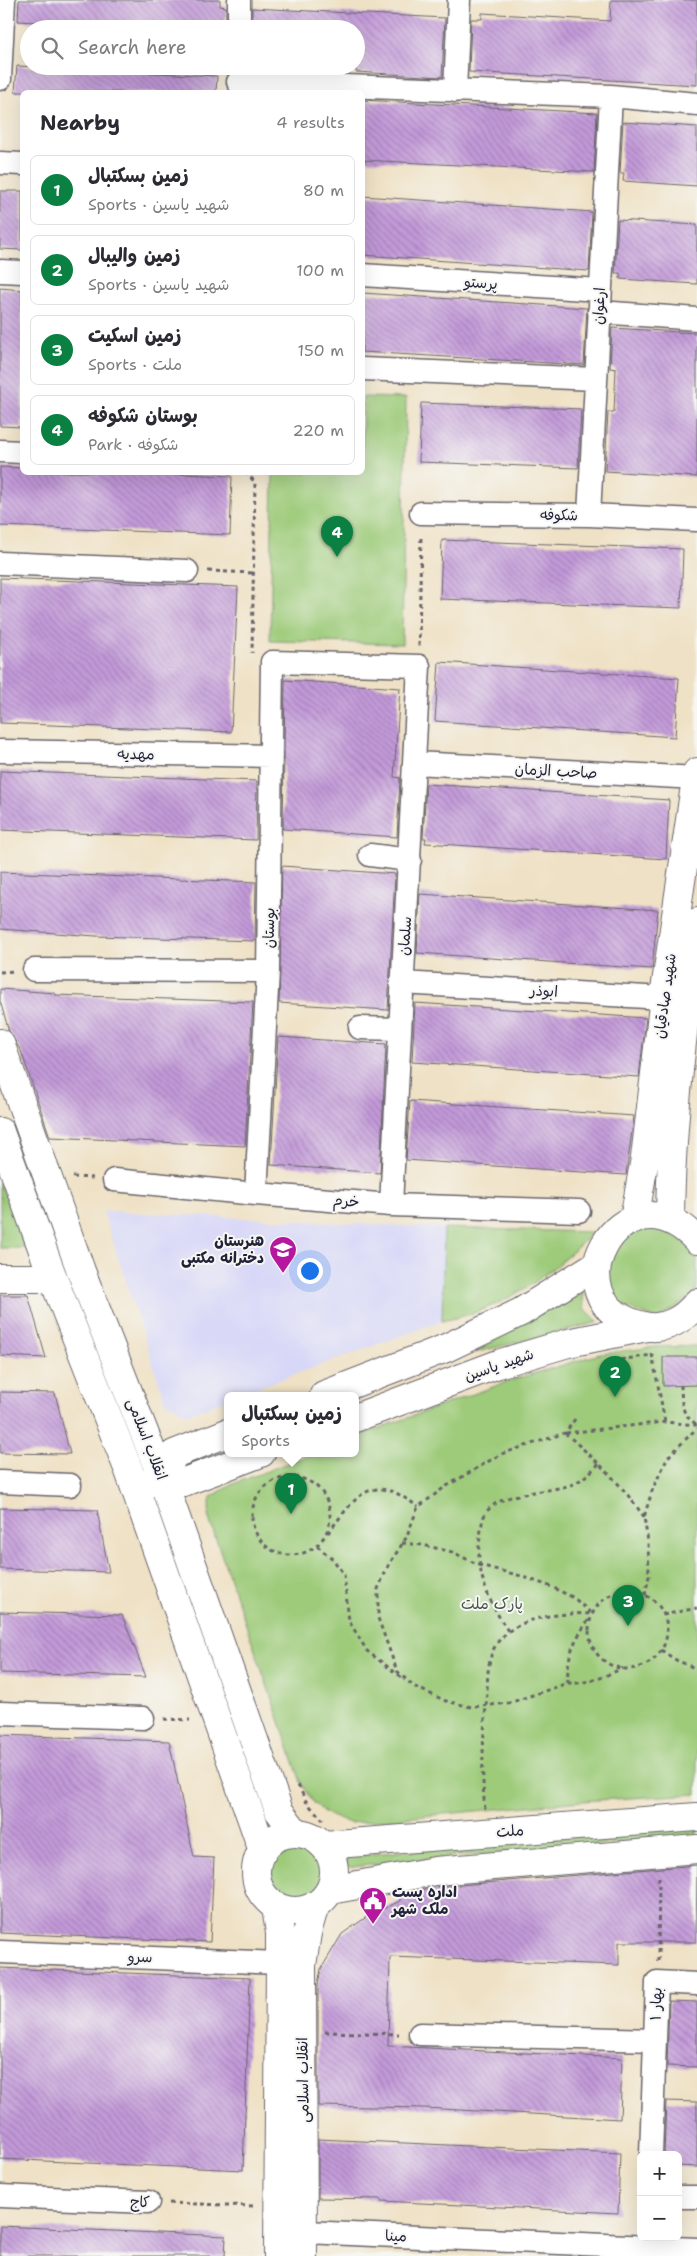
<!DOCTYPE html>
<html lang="en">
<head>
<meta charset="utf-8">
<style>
  body { margin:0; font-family:"Shantell Sans","Playpen Sans Arabic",sans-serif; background:#f7f7f7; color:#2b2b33 }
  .controls { position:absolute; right:15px; bottom:15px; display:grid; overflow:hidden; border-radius:8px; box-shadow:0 5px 20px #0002 }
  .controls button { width:45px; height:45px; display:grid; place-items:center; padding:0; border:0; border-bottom:1px solid #e1e1e2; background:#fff; color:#2b2b33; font:25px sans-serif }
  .you { position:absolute; left:309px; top:1270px; width:18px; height:18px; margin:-12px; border:4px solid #fff; border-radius:50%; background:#1a73e8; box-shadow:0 0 0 8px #1a73e833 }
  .badge { display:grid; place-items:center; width:32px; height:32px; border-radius:50%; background:#0b8043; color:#fff; font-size:16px; font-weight:700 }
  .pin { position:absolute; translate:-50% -41px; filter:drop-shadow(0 1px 2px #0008) }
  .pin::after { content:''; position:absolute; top:26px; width:18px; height:15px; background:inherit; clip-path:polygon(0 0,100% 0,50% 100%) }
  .popup { position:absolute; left:224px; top:1392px; width:135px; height:65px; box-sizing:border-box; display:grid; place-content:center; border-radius:8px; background:#fff; filter:drop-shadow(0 1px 4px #0005); font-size:16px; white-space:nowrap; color:#7c7c81 }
  .popup b { font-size:19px; color:#2b2b33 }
  .popup::after { content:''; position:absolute; left:50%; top:100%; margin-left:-10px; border:10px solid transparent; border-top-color:#fff }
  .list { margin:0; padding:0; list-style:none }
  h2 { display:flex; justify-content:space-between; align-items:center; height:65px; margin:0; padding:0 20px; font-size:21px }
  h2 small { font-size:16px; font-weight:400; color:#7c7c81 }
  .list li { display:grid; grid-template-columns:32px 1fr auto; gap:15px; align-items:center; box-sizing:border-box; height:70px; margin:0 10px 10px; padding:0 10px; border:1px solid #e1e1e2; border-radius:8px }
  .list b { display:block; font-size:19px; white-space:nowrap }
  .list p { margin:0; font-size:16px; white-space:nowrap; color:#7c7c81 }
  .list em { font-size:16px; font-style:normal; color:#7c7c81 }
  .icon { flex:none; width:28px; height:28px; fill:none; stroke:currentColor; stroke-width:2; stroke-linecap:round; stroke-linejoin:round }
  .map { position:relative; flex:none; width:697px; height:2256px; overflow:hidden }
  .search { position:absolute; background:#fff; box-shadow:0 5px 20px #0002; left:20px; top:20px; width:345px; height:55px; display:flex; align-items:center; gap:12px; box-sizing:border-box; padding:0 18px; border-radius:28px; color:#7c7c81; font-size:19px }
  .panel { position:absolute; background:#fff; box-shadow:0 5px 20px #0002; left:20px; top:90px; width:345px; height:385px; border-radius:8px }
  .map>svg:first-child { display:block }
  .built { fill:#d7d7f8 }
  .green { fill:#9dcb79; stroke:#60765a }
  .building { fill:url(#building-back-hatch) }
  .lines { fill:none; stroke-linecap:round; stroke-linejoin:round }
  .minor-casing { stroke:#6a656b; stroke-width:25 }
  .tertiary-casing { stroke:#6a656b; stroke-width:30 }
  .secondary-casing { stroke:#6a656b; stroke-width:30 }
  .path { stroke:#6a656b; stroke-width:3; stroke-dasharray:4 4; stroke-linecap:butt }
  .minor { stroke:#fff; stroke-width:22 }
  .tertiary { stroke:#fff; stroke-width:28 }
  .secondary { stroke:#fff; stroke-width:28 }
  .labels { text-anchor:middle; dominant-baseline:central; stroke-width:4; stroke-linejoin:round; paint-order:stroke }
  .street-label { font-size:15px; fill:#22223b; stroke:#f6f6f2 }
  .poi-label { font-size:15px; font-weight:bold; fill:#22223b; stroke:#f6f6f2; text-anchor:end }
  .park-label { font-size:15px; fill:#47554e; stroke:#f6f6f2 }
</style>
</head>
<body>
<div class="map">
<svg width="697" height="2256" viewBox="0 0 697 2256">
  <defs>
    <pattern id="building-back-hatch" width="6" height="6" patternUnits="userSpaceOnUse" patternTransform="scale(1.25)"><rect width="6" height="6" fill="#c39ad9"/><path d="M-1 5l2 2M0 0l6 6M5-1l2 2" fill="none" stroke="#9e7db1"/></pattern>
  </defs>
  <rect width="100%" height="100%" fill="#f6f6f2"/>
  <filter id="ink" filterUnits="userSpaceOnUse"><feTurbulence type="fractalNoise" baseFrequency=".02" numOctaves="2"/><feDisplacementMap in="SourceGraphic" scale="10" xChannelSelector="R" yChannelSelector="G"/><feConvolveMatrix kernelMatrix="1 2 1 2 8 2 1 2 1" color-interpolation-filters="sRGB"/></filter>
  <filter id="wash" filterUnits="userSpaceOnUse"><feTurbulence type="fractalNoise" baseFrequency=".0096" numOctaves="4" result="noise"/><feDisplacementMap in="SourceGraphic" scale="20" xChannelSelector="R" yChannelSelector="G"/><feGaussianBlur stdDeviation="1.12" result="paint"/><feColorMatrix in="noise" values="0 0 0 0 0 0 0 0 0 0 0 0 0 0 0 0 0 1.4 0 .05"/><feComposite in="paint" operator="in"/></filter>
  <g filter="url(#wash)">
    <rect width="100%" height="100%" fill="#efe1c5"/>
    <path class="built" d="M 103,1211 L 444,1228 L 442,1321 L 237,1395 L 227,1395 L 227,1399 L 187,1414 L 165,1401 Z"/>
    <path class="green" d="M 363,397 L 406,398 L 402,644 L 270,641 L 273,473 L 362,472 Z
      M 0,1182 L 25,1248 L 0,1248 Z
      M 652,1223 L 693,1247 L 697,1257 L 697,1286 L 695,1294 L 658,1319 L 615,1304 L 604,1260 L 611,1246 Z
      M 444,1228 L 593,1232 C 559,1266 525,1294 479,1311 C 467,1316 454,1318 442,1321 Z
      M 582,1286 L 584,1308 L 599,1322 L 474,1353 Z
      M 697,1346 L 697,1794 L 581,1801 L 350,1823 C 324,1815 316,1809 302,1785 L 208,1516 L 211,1497 L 233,1484 L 314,1453 L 355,1453 L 355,1437 L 509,1381 L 600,1354 L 655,1347 Z
      M 697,1826 L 697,1837 L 435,1858 L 352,1867 L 345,1866 L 348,1856 Z
      M271 1873a26 26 0 1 1 52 0a26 26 0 1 1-52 0Z"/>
    <g id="blocks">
      <path class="building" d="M 19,0 L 220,0 L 220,6 L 226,7 L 226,29 L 169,29 L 18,21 Z
        M 611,0 L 697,0 L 697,85 L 469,72 L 471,19 L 482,19 L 482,13 L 610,21 Z
        M 252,8 L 445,18 L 442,77 L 356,72 L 356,29 L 252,29 Z
        M 17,66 L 217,76 L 216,92 L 15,92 Z
        M 362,100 L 597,113 L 594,172 L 362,160 Z
        M 623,122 L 697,127 L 697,186 L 623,181 L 624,173 L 620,173 Z
        M 0,191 L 22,191 L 22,250 L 0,249 Z
        M 362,196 L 592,212 L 589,271 L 362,255 Z
        M 618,220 L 697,225 L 697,284 L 620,279 L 620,273 L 615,273 Z
        M 0,288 L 22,290 L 22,427 L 0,426 Z
        M 362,293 L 587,308 L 584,365 L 362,352 Z
        M 612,328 L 697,333 L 697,477 L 605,471 L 608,412 L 614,412 L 616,369 L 610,368 Z
        M 421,403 L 581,409 L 578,468 L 419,462 Z
        M 0,467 L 22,468 L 22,472 L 128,472 L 232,476 L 230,535 L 0,526 Z
        M 442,540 L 683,549 L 681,608 L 440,599 Z
        M 0,578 L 238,587 L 231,732 L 0,723 Z
        M 439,662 L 679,678 L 675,737 L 435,721 Z
        M 285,680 L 400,688 L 394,777 L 400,778 L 397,837 L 283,829 Z
        M 0,771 L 257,781 L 256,840 L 0,830 Z
        M 426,784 L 669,800 L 666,859 L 425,843 L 426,838 L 423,838 Z
        M 282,866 L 395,874 L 388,1010 L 279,1003 Z
        M 0,872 L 256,882 L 255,941 L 96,936 L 0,929 Z
        M 420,894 L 658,910 L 652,969 L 417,953 Z
        M 0,989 L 55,993 L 55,995 L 253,1002 L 245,1146 L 50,1137 L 21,1051 L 9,1031 L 0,1001 Z
        M 415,1003 L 646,1018 L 639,1077 L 412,1062 Z
        M 278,1037 L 386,1044 L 380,1173 L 271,1165 Z
        M 410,1101 L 634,1116 L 626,1175 L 406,1160 Z
        M 0,1295 L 28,1295 L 46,1358 L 0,1356 Z
        M 663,1357 L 697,1357 L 697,1385 L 663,1386 Z
        M 0,1392 L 55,1393 L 70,1454 L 0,1453 Z
        M 0,1508 L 97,1510 L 109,1572 L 0,1569 Z
        M 0,1612 L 122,1615 L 146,1677 L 0,1673 Z
        M 0,1735 L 169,1741 L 194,1857 L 214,1858 L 210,1942 L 0,1933 Z
        M 697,1865 L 696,1942 L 619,1942 L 619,1965 L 390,1957 L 388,2046 L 622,2058 L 620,2119 L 424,2108 L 318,2106 L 318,1984 L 321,1969 L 342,1934 L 368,1916 L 400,1901 L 400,1893 L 437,1887 Z
        M 0,1968 L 250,1978 L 243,2170 L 0,2159 Z
        M 669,2001 L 697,2002 L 697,2067 L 667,2066 Z
        M 666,2101 L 697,2102 L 697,2167 L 678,2166 L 678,2155 L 664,2155 Z
        M 318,2139 L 620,2153 L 618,2213 L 381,2201 L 381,2199 L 318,2198 Z
        M 0,2226 L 226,2236 L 225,2256 L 0,2256 Z"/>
    </g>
  </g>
  <g filter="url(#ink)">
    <use href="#blocks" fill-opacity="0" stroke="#6a656b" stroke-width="1"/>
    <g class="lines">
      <defs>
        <path id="minor" d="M 239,29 L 239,0
          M 0,79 L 4,0
          M 238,82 L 611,96 L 697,104
          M 455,91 L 459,0
          M 0,163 L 22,164
          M 0,271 L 22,272
          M 362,275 L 600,290
          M 599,312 L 697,319
          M 362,369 L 595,379
          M 0,451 L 22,452
          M 421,513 L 589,515 L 697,520
          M 589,515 L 611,96
          M 0,563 L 187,571
          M 0,751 L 271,756
          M 415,763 L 697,778
          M 370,855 L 410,860
          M 34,970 L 268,971
          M 401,983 L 681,999
          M 360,1028 L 399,1029
          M 114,1180 L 256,1194 L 391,1205 L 579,1211
          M 256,1194 L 268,971 L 272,662 L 419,666 L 391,1205
          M 0,1482 L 70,1485
          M 0,1713 L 143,1718
          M 0,1952 L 280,1963
          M 420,2034 L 655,2040
          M 651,2155 L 657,1982 L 697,1984
          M 0,2196 L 148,2202
          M 678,2197 L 697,2197
          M 305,2232 L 697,2249"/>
        <path id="tertiary" d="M 634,1220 L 645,1158 L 664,997 L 697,772
          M 670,1220 C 671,1120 684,1021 697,922
          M 697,1240 C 621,1160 544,1305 644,1326 C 665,1331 684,1319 697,1303
          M 0,1278 L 53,1278
          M 324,1395 L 446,1348 L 521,1312 L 596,1265
          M 355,1418 L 501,1363 L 568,1343 L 647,1327
          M 162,1478 L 174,1454 L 227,1433
          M 142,1485 L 162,1478 L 184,1482 L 261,1453
          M 323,1845 L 697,1817
          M 330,1890 L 435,1871 L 697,1849"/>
        <path id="secondary" d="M 0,1043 L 81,1271 L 162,1478 L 279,1811 L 296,1833
          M 0,1132 L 53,1278 L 129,1471 L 263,1851
          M256 1872a39 39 0 1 1 78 0a39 39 0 1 1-78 0Z
          M 276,1907 L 280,1933 L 280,1963 L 278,2256
          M 303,2256 L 302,1965 L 307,1933 L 315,1905"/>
      </defs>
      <use href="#minor" class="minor-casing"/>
      <use href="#tertiary" class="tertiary-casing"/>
      <use href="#secondary" class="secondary-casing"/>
      <path class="path" d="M 245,472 L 255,482 L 252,653
        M 208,571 L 253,573
        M 419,646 L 421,534
        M 0,972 L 14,971
        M 73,1177 L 94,1178
        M 652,1354 L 665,1422
        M 613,1361 L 652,1355
        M 681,1385 C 682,1404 680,1413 696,1424
        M 575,1419 L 565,1433 L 501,1454 L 445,1487 L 418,1507 L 406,1538 L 388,1566 L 378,1589 L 378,1618 L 397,1671 L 413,1686 L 446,1701 L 471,1707 L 509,1703 L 568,1683 L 580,1683 L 598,1679 L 623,1668
        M 565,1433 C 597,1461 620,1482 644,1517
        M 566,1433 L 665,1422 L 697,1425
        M 285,1457 L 296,1453
        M252 1516a39 39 0 1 1 78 0a39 39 0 1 1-78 0Z
        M 328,1533 C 358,1494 371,1471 418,1507
        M 402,1543 L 423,1545 L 452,1552 L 479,1565 L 521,1576 L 552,1587 L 574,1598 L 592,1614
        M 317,1546 L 333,1559 L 344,1575 L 349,1621 L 367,1651 L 405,1680
        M589 1630a39 39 0 1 1 78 0a39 39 0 1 1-78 0Z
        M 645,1595 L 649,1576 L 648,1542 L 644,1517 L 653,1488 L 668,1457 L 697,1428
        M 663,1615 L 697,1608
        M 508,1631 C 491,1605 477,1577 479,1546 C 480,1537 481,1527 483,1519 C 493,1489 549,1494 573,1484 C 583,1480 592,1470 600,1463
        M 661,1650 L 676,1660 L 697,1669
        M 568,1683 C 566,1655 575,1638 591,1617
        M 164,1719 L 190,1720
        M 298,1785 L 307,1803 L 323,1820
        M 485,1809 C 481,1773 483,1743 486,1706 C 488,1689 486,1670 492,1653 C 505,1617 560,1612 592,1614
        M 658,1961 L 659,1875
        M 325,2032 L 399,2034
        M 169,2203 L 255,2206"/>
      <use href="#minor" class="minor"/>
      <use href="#tertiary" class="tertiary"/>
      <use href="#secondary" class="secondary"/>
    </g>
  </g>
  <defs>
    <symbol id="school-pin" viewBox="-11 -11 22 30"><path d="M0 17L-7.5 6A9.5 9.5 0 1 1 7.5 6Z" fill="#b5179e" stroke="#f6f6f2"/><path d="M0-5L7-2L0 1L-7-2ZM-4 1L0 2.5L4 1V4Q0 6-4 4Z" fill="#fff"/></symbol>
    <symbol id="civic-pin" viewBox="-11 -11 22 30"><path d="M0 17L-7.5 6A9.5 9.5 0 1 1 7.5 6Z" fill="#b5179e" stroke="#f6f6f2"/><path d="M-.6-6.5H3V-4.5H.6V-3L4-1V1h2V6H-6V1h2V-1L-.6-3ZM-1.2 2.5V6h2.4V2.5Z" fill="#fff"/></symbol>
  </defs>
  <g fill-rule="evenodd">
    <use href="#school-pin" x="267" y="1234" width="32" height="43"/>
    <use href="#civic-pin" x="357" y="1885" width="32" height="43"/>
  </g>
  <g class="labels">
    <g class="street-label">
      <text transform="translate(481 283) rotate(4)">پرستو</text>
      <text transform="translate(599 306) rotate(-87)">ارغوان</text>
      <text transform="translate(559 515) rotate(1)">شکوفه</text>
      <text transform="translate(136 754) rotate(1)">مهدیه</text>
      <text transform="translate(556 771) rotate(3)">صاحب الزمان</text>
      <text transform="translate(269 928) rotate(-89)">بوستان</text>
      <text transform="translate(405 936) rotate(-86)">سلمان</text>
      <text transform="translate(544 991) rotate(3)">ابوذر</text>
      <text transform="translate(665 996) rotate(-82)">شهید صادقیان</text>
      <text transform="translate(346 1201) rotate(4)">خرم</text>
      <text transform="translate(499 1365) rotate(-19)">شهید یاسین</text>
      <text transform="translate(147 1439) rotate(69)">انقلاب اسلامی</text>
      <text transform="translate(510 1831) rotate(-4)">ملت</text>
      <text transform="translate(140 1957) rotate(2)">سرو</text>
      <text transform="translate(656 2004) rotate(-88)">بهار ۱</text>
      <text transform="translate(303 2080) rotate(-91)">انقلاب اسلامی</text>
      <text transform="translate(140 2202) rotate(2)">کاج</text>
      <text transform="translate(396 2236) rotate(2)">مینا</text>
    </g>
    <g class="poi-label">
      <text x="264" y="1241">هنرستان<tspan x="264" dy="17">دخترانه مکتبی</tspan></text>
      <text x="392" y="1892" text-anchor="start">اداره پست<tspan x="392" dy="17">ملک شهر</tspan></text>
    </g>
    <g class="park-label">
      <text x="492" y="1604">پارک ملت</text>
    </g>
  </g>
</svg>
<div class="controls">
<button>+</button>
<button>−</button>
</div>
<div class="you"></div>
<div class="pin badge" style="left:291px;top:1514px">1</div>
<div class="popup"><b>زمین بسکتبال</b>Sports</div>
<div class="pin badge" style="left:615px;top:1397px">2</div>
<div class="pin badge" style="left:628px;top:1626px">3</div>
<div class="pin badge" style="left:337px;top:557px">4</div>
<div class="search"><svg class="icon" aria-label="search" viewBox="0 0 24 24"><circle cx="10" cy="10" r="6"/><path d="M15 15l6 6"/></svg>Search here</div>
<section class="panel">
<h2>Nearby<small>4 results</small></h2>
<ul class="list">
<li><span class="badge">1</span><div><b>زمین بسکتبال</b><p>Sports · شهید یاسین</p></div><em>80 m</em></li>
<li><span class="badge">2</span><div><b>زمین والیبال</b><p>Sports · شهید یاسین</p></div><em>100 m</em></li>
<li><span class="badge">3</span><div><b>زمین اسکیت</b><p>Sports · ملت</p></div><em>150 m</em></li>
<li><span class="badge">4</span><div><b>بوستان شکوفه</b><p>Park · شکوفه</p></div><em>220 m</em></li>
</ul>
</section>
</div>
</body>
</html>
